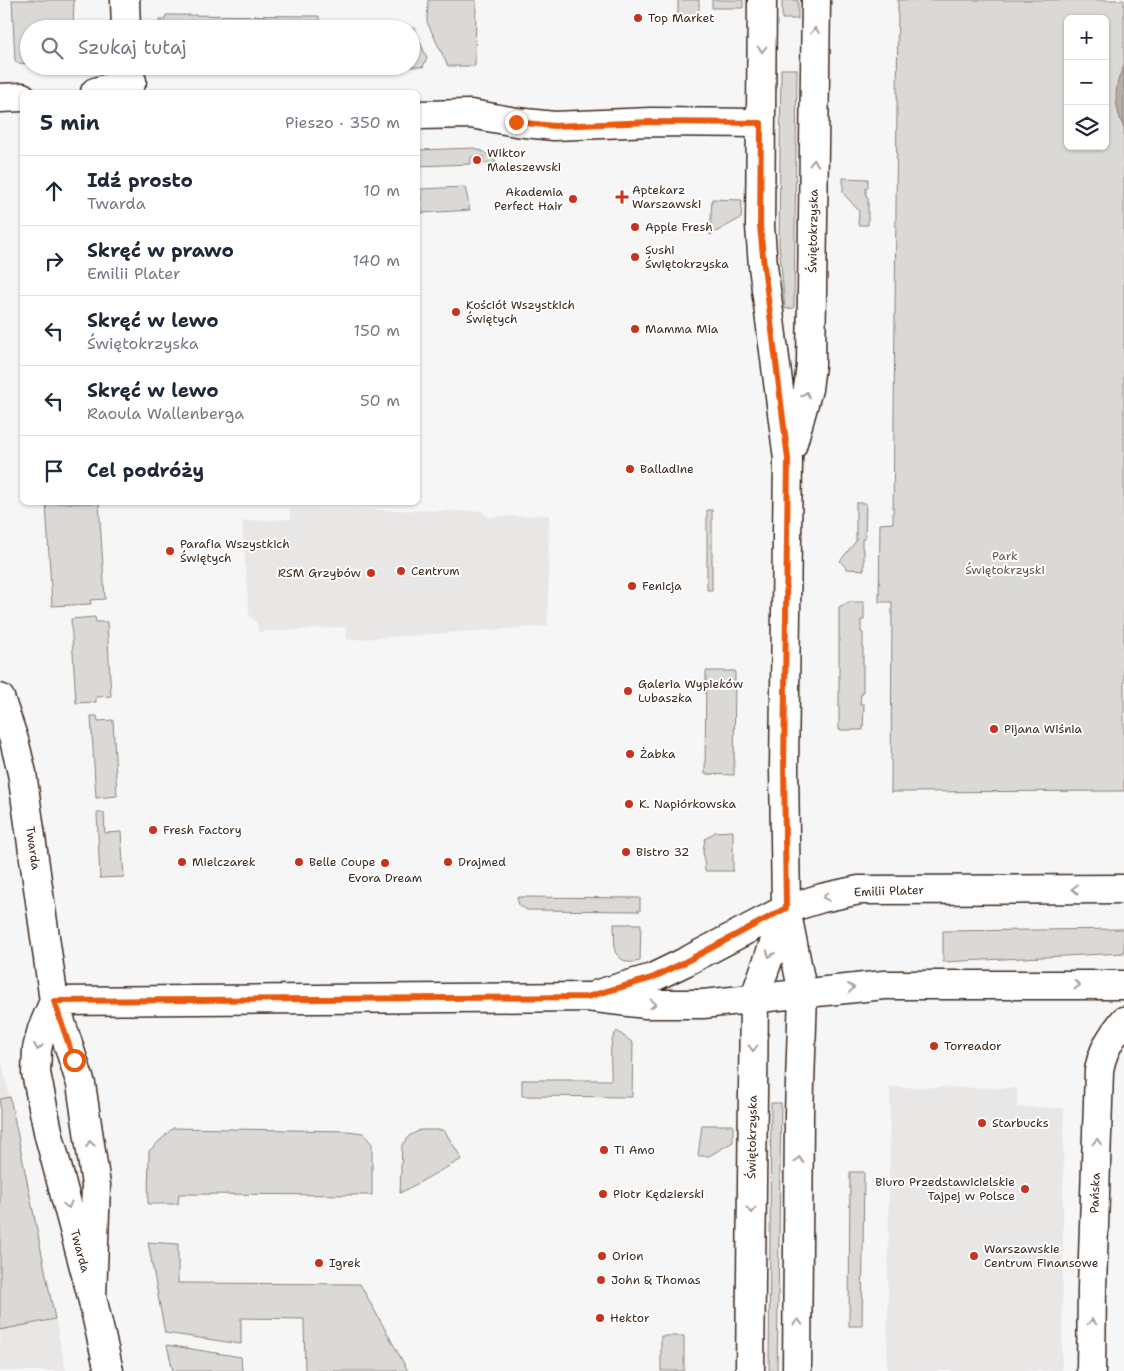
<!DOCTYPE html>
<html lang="pl">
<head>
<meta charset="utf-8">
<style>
  body { margin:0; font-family:"Shantell Sans",sans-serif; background:#f6f6f7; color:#1f2937 }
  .controls { position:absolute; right:15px; top:15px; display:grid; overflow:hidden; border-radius:8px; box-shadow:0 1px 4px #0004 }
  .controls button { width:45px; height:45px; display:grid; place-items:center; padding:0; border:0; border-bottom:1px solid #e0e1e3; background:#fff; color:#1f2937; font:25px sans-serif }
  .stop { position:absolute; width:15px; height:15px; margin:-11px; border:4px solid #ea580c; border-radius:50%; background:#fff }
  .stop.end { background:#ea580c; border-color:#fff; box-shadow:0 1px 5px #0008 }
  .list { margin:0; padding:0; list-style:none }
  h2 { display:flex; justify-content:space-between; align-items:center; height:65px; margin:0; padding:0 20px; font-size:21px }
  h2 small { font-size:16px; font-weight:400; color:#747a83 }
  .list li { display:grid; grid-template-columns:32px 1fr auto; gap:15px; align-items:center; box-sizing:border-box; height:70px; padding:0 20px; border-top:1px solid #e0e1e3 }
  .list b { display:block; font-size:19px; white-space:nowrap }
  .list p { margin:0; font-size:16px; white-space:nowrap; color:#747a83 }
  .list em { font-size:16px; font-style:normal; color:#747a83 }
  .icon { flex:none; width:28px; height:28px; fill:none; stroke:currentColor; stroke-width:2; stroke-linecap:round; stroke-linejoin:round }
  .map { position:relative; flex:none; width:1124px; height:1371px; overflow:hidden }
  .search { position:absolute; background:#fff; box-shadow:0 1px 4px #0004; left:20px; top:20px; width:400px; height:55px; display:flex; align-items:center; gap:12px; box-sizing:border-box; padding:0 18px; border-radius:28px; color:#747a83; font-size:19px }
  .panel { position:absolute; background:#fff; box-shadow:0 1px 4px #0004; left:20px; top:90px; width:400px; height:415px; border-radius:8px }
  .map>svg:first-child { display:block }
  .built { fill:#e9e7e6 }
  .green { fill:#dbd9d6; stroke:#8b827a; fill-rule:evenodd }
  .water { fill:#b4aeaa; stroke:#847972 }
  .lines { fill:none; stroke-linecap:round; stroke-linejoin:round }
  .minor-casing { stroke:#3b2a1e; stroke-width:31 }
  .minor { stroke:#fff; stroke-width:28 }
  .oneway { stroke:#a79f9a }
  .route { stroke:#ea580c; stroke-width:6 }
  .poi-dot { fill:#c8321e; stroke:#fff; stroke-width:2 }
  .labels { text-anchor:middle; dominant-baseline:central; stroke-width:4; stroke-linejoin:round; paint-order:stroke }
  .poi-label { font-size:12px; fill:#3b2a1e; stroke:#fff; text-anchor:start }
  .street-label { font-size:12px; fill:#3b2a1e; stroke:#fff }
  .park-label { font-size:12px; fill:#63564c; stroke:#fff }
</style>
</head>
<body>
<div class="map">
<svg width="1124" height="1371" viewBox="0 0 1124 1371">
  <rect width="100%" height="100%" fill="#f7f6f6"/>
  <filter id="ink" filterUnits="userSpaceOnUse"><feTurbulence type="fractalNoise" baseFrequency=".02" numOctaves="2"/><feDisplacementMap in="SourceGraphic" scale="10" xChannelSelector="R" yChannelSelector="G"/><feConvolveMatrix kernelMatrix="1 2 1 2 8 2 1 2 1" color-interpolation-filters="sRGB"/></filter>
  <g filter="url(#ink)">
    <path class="built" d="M 289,509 L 481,511 L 489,517 L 549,515 L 548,626 L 347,640 L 346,627 L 258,632 L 257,623 L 249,615 L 242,521 L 291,519 Z
      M 0,1054 L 13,1112 L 66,1371 L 0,1371 Z
      M 890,1087 L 1017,1088 L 1017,1107 L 1064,1108 L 1062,1371 L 887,1371 Z"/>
    <path class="green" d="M 12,0 L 74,0 L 73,29 L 29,29 L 29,64 L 17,63 L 15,60 Z
      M 428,0 L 476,0 L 475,66 L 448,66 L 427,22 Z
      M 678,0 L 699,0 L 699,18 L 678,18 Z
      M 712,0 L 743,0 L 743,8 L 712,8 Z
      M 782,0 L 798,0 L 798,19 L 782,19 Z
      M 898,0 L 1124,0 L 1124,791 L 891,792 L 892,602 L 879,602 L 880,524 L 893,523 ZM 1068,19 L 1105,19 L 1105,146 L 1068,146 Z
      M 166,15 L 319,16 L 319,29 L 159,29 L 159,20 L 165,20 Z
      M 414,28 L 427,58 L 423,67 L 375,66 L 411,66 L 411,29 L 389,29 Z
      M 781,69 L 797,69 L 794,308 L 785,309 L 779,244 Z
      M 474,148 L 484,152 L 497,163 L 483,163 L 483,156 L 471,157 L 471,164 L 418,166 L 418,150 Z
      M 843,178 L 868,179 L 868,188 L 866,188 L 866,196 L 868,197 L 868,225 L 858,225 L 859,211 L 843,193 Z
      M 465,187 L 470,210 L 422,213 L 420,189 Z
      M 712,199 L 742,200 L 741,218 L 710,235 Z
      M 46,503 L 99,503 L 105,599 L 90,600 L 91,604 L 52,606 Z
      M 856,503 L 866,503 L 865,538 L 862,539 L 862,548 L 864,549 L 864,570 L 847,569 L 840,561 L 856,541 Z
      M 707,510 L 712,510 L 712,590 L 707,590 Z
      M 849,602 L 864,602 L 864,620 L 861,620 L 861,632 L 863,633 L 863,694 L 861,694 L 860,704 L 864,704 L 863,730 L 839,730 L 839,607 Z
      M 95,617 L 96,622 L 107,622 L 111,696 L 96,697 L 96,702 L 76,703 L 71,619 Z
      M 706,671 L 735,671 L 734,775 L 705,774 Z
      M 91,716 L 97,716 L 98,721 L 113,720 L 117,796 L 96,798 Z
      M 97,813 L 104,813 L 105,833 L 121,832 L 124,877 L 100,878 Z
      M 733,831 L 733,871 L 705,871 L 703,851 L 705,839 L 715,832 Z
      M 517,897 L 640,898 L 640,911 L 527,910 L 519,905 Z
      M 614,924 L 641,924 L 640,961 C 629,964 622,962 615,952 Z
      M 1124,929 L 1124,953 L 943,962 L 943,931 Z
      M 617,1031 L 633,1043 L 632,1097 L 522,1096 L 522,1080 L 611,1080 C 612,1066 607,1042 617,1031 Z
      M 10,1097 L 55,1319 L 0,1330 L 0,1099 Z
      M 771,1103 L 781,1103 L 777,1371 L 769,1371 Z
      M 702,1125 L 733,1125 L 733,1142 L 709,1156 L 698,1156 Z
      M 173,1128 L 348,1131 L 363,1133 L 372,1144 L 372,1195 L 179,1194 L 178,1204 L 148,1204 L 149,1151 Z
      M 420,1130 L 444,1130 L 462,1159 L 400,1193 L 402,1145 L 409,1136 Z
      M 850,1172 L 864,1172 L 862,1326 L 849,1326 Z
      M 148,1242 L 178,1244 L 178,1283 L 360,1284 L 408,1371 L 305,1371 L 304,1319 L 241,1318 L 241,1344 L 165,1333 Z
      M 661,1336 L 684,1336 L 684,1371 L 661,1371 Z
      M 167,1345 L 241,1357 L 242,1371 L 173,1371 Z"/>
    <path class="water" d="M 1124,66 L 1124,128 C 1114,107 1113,86 1124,66 Z"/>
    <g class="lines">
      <defs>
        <path id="minor" d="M 125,0 L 126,29
          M 762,0 L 760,226 L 763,266 L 788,459 L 784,767 L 786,909 L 803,994 L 799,1114 L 797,1371
          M 95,92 L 132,81
          M 0,98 L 22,97
          M 418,115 L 471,114 L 516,122 L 554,126 L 651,122 L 761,123
          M 792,446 L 808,389 L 811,365 L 816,0
          M 0,698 L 14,740 L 22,773 L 54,1001 L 81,1084 L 96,1185 L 92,1297
          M 598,994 L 652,978 L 685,962 L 786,909 L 822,898 L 859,890 L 1124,889
          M 54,1001 L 587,997 L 646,1004 L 703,1004 L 884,985 L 1124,985
          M 54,1001 L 42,1029 L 37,1049 L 36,1073 L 49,1136 L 92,1297 L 109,1371
          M 750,1371 L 754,999 L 786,910
          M 1091,1371 L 1092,1288 L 1099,1071 C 1102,1051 1111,1037 1124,1021"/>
      </defs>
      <use href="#minor" class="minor-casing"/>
      <use href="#minor" class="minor"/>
    </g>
    <defs><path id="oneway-chevron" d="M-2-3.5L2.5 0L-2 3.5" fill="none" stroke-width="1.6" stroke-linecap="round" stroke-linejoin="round" transform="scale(1.25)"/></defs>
    <g class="oneway">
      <use href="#oneway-chevron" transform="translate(815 31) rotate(-90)"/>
      <use href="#oneway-chevron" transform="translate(762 49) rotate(90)"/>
      <use href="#oneway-chevron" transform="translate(814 163) rotate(-89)"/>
      <use href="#oneway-chevron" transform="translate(806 395) rotate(-75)"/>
      <use href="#oneway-chevron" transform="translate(1075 889) rotate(180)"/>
      <use href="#oneway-chevron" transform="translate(826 897) rotate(168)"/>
      <use href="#oneway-chevron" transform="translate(770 954) rotate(110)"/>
      <use href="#oneway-chevron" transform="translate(1077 985)"/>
      <use href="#oneway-chevron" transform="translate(851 988) rotate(-7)"/>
      <use href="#oneway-chevron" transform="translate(653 1004) rotate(2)"/>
      <use href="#oneway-chevron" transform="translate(38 1047) rotate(99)"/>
      <use href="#oneway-chevron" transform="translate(753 1048) rotate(91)"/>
      <use href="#oneway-chevron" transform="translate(1097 1142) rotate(-88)"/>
      <use href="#oneway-chevron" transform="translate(90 1144) rotate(-99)"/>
      <use href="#oneway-chevron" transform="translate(799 1160) rotate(-89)"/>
      <use href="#oneway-chevron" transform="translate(68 1205) rotate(75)"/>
      <use href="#oneway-chevron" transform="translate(751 1210) rotate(91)"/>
      <use href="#oneway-chevron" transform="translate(798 1322) rotate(-89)"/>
      <use href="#oneway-chevron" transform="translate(1092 1322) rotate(-90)"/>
    </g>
  </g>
  <g class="lines" filter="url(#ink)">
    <path class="route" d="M 74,1060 L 54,1001 L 587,997 L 652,978 L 685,962 L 786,908 L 784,767 L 788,459 L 764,266 L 760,226 L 761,123 L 651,122 L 554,126 L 516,122"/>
  </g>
  <g class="poi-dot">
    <circle cx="638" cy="18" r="5"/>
    <circle cx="477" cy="160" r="5"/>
    <path d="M619.5 189.5h5v5h5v5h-5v5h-5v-5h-5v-5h5z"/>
    <circle cx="573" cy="199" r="5"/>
    <circle cx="635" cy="227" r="5"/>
    <circle cx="635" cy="257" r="5"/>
    <circle cx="456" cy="312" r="5"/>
    <circle cx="635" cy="329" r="5"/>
    <circle cx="630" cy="469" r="5"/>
    <circle cx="170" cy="551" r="5"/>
    <circle cx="401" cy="571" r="5"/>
    <circle cx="371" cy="573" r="5"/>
    <circle cx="632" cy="586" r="5"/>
    <circle cx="628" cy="691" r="5"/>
    <circle cx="994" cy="729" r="5"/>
    <circle cx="630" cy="754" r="5"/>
    <circle cx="629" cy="804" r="5"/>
    <circle cx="153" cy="830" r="5"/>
    <circle cx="626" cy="852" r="5"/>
    <circle cx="182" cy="862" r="5"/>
    <circle cx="299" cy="862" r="5"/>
    <circle cx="448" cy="862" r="5"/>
    <circle cx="385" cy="863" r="5"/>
    <circle cx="934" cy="1046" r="5"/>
    <circle cx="982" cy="1123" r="5"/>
    <circle cx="604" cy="1150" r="5"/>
    <circle cx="1025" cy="1189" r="5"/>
    <circle cx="603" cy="1194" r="5"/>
    <circle cx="602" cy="1256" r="5"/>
    <circle cx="974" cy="1256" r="5"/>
    <circle cx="319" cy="1263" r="5"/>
    <circle cx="601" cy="1280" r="5"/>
    <circle cx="600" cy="1318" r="5"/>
  </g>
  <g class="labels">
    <g class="poi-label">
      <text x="648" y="18">Top Market</text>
      <text x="487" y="153">Wiktor<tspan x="487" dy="14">Maleszewski</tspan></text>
      <text x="632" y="190">Aptekarz<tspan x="632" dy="14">Warszawski</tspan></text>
      <text x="563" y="192" text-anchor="end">Akademia<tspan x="563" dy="14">Perfect Hair</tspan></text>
      <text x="645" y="227">Apple Fresh</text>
      <text x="645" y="250">Sushi<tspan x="645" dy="14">Świętokrzyska</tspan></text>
      <text x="466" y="305">Kościół Wszystkich<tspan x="466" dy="14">Świętych</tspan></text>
      <text x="645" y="329">Mamma Mia</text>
      <text x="640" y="469">Balladine</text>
      <text x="180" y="544">Parafia Wszystkich<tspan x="180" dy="14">Świętych</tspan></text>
      <text x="411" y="571">Centrum</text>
      <text x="361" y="573" text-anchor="end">RSM Grzybów</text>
      <text x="642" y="586">Fenicja</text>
      <text x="638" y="684">Galeria Wypieków<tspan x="638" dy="14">Lubaszka</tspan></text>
      <text x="1004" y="729">Pijana Wiśnia</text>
      <text x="640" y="754">Żabka</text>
      <text x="639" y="804">K. Napiórkowska</text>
      <text x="163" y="830">Fresh Factory</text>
      <text x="636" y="852">Bistro 32</text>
      <text x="192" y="862">Mielczarek</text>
      <text x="309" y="862">Belle Coupe</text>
      <text x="458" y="862">Drajmed</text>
      <text x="385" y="878" text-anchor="middle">Evora Dream</text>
      <text x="944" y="1046">Torreador</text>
      <text x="992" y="1123">Starbucks</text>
      <text x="614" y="1150">Ti Amo</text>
      <text x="1015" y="1182" text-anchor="end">Biuro Przedstawicielskie<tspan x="1015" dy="14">Tajpej w Polsce</tspan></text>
      <text x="613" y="1194">Piotr Kędzierski</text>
      <text x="984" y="1249">Warszawskie<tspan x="984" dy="14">Centrum Finansowe</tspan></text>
      <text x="612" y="1256">Orion</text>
      <text x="329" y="1263">Igrek</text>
      <text x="611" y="1280">John &amp; Thomas</text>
      <text x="610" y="1318">Hektor</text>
    </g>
    <g class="street-label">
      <text transform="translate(813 231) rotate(-89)">Świętokrzyska</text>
      <text transform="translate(33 848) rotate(82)">Twarda</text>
      <text transform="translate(889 891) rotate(-2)">Emilii Plater</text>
      <text transform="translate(752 1137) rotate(-89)">Świętokrzyska</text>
      <text transform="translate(1095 1193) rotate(-88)">Pańska</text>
      <text transform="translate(80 1251) rotate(75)">Twarda</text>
    </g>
    <g class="park-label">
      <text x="1005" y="556">Park<tspan x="1005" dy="14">Świętokrzyski</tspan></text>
    </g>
  </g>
</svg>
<div class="controls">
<button>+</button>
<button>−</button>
<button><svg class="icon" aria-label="layers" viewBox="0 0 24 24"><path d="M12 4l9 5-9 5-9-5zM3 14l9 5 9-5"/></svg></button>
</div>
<div class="stop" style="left:74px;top:1060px"></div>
<div class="stop end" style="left:516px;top:122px"></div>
<div class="search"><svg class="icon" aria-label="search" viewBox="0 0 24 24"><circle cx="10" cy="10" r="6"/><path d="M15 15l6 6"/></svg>Szukaj tutaj</div>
<section class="panel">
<h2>5 min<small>Pieszo · 350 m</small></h2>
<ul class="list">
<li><svg class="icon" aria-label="ahead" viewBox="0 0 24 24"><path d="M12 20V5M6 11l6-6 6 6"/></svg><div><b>Idź prosto</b><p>Twarda</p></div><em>10 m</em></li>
<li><svg class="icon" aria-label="right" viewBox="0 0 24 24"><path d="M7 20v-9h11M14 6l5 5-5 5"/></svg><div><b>Skręć w prawo</b><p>Emilii Plater</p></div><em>140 m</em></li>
<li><svg class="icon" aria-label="left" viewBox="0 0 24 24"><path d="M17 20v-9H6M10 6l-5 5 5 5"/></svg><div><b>Skręć w lewo</b><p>Świętokrzyska</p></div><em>150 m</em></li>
<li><svg class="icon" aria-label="left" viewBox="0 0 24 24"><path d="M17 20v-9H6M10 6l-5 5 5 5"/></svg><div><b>Skręć w lewo</b><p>Raoula Wallenberga</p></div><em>50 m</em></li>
<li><svg class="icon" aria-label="arrive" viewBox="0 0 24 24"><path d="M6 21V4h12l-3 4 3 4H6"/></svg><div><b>Cel podróży</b></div></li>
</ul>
</section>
</div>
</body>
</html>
